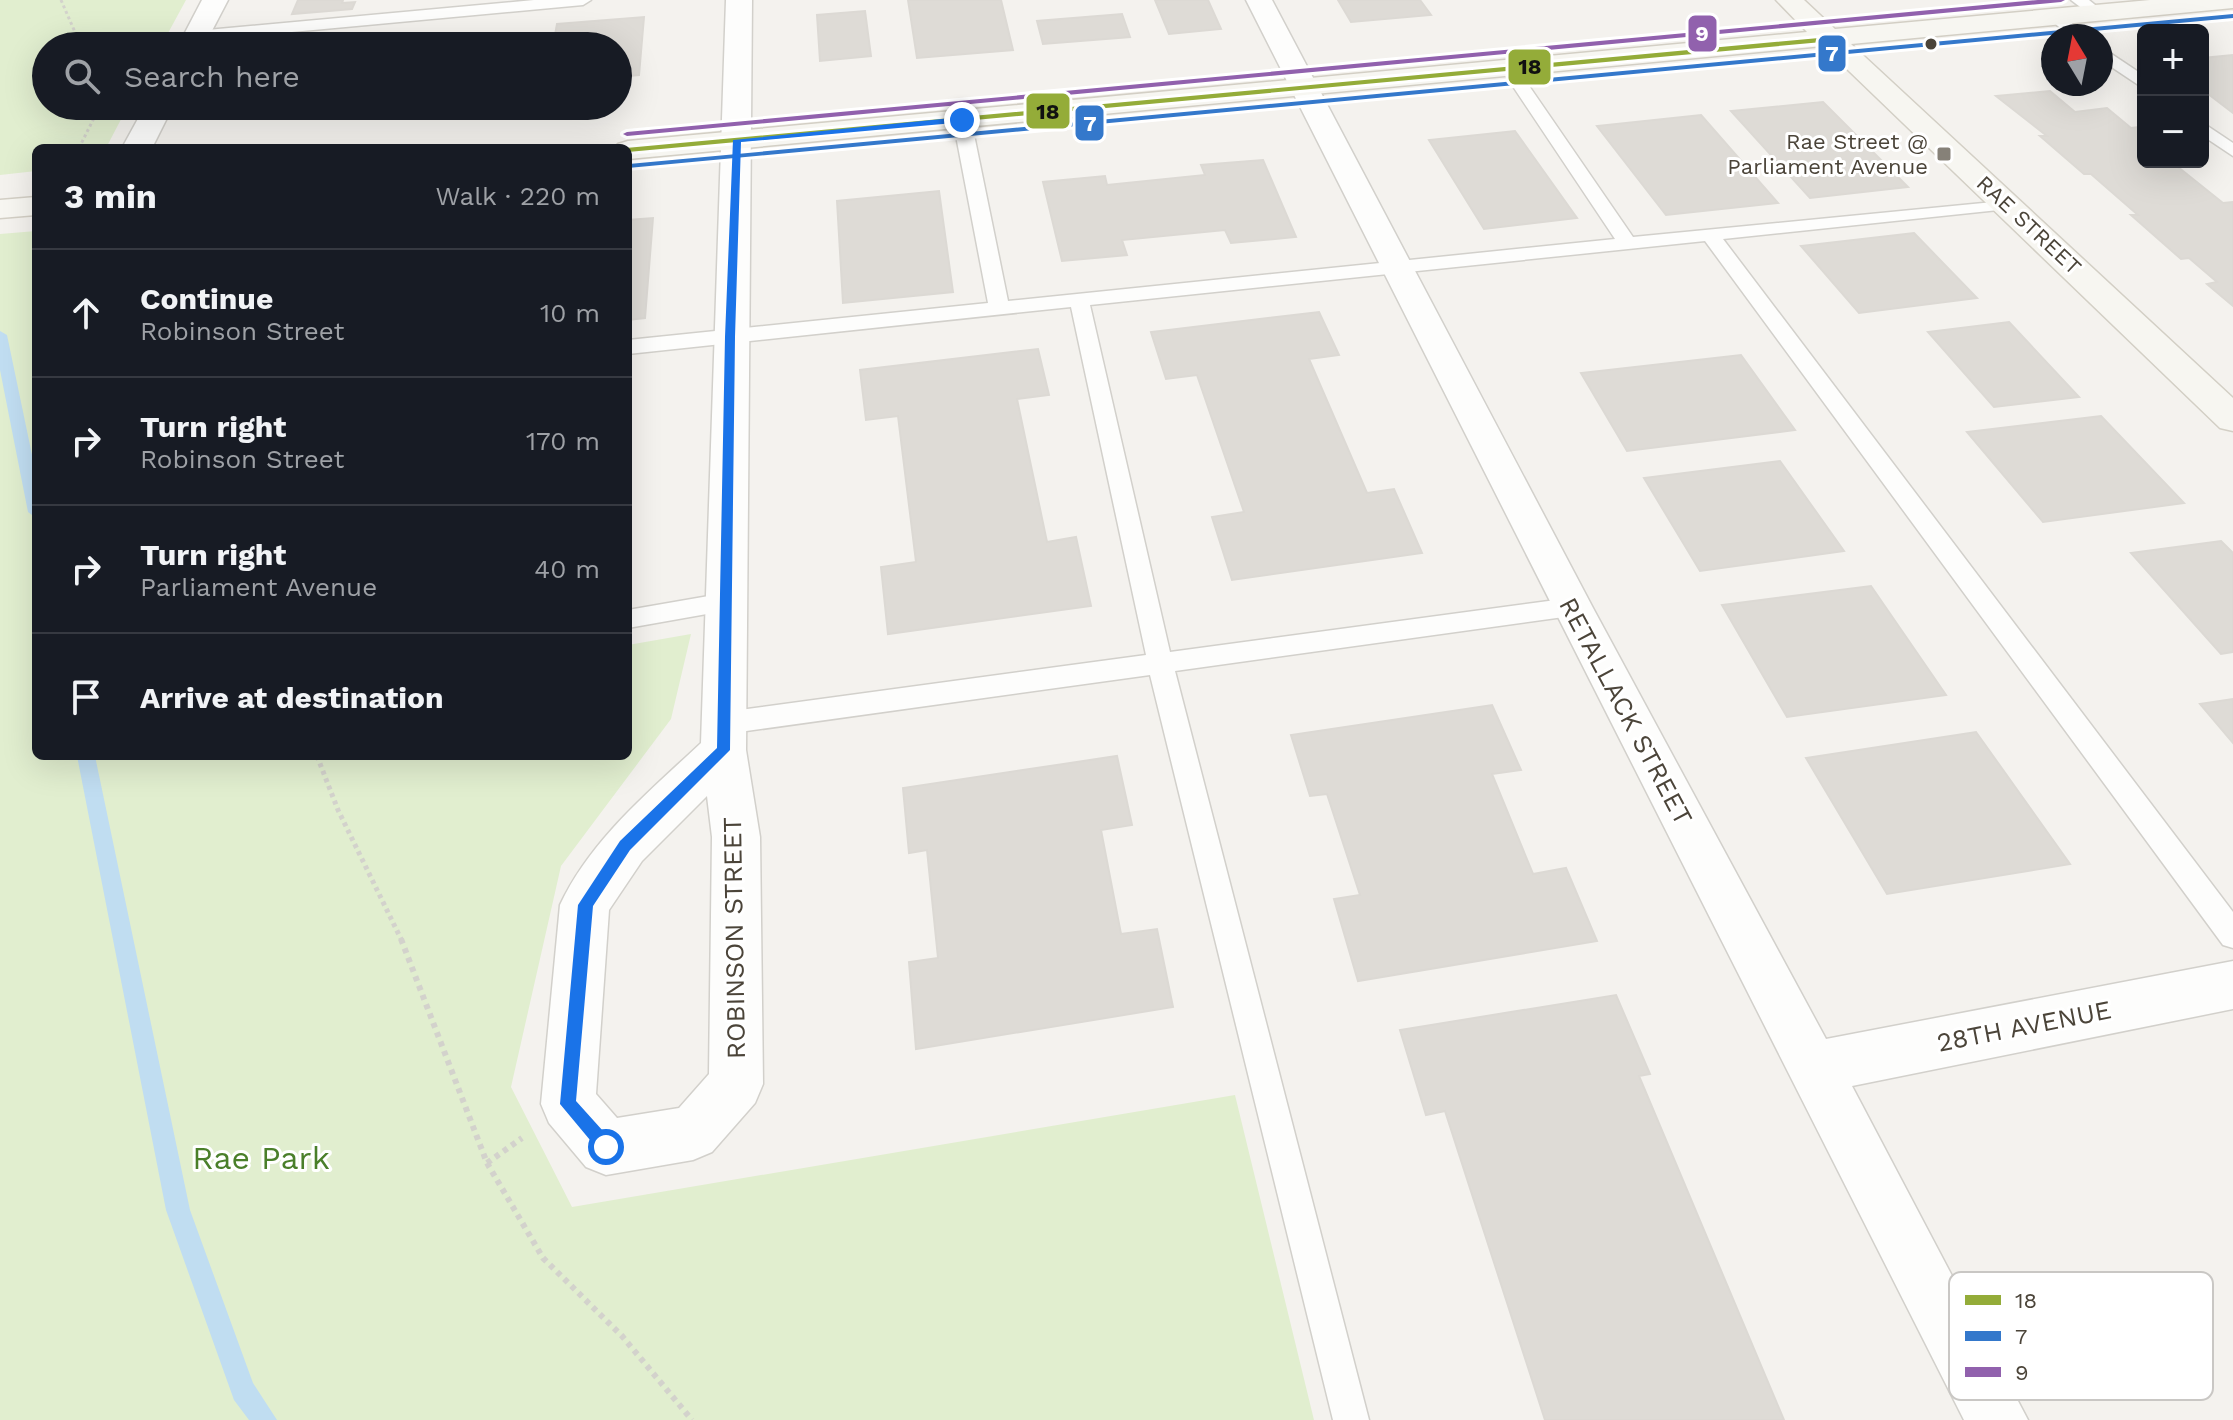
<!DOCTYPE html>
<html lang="en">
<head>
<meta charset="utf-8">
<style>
  body { margin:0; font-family:"Work Sans",sans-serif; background:#242831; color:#f1f3f6 }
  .controls { position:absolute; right:24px; top:24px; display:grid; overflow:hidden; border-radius:12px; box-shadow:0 8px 32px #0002 }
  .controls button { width:72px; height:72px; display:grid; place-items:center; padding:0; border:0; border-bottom:2px solid #363941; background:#171b24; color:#f1f3f6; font:40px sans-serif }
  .compass { position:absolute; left:2041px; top:24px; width:72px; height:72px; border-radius:50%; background:#171b24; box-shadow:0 8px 32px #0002; rotate:350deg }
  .stop { position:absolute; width:24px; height:24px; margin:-18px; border:6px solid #1a73e8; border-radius:50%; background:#fff }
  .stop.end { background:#1a73e8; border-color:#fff; box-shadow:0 2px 8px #0008 }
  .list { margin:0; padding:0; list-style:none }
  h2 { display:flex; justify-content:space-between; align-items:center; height:104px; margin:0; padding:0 32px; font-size:34px }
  h2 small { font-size:26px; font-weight:400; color:#9ea1a6 }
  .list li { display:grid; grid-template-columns:52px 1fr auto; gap:24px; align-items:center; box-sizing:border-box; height:128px; padding:0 32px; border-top:2px solid #363941 }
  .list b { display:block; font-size:30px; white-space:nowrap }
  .list p { margin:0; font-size:26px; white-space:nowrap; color:#9ea1a6 }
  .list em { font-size:26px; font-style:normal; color:#9ea1a6 }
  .icon { flex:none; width:44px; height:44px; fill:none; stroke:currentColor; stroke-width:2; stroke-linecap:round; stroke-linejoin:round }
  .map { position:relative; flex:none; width:2233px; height:1420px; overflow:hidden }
  .search { position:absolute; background:#171b24; box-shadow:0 8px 32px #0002; left:32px; top:32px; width:600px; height:88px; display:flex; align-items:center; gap:20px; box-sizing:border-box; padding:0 28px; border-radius:44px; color:#9ea1a6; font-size:30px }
  .panel { position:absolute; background:#171b24; box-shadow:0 8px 32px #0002; left:32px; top:144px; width:600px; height:616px; border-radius:12px }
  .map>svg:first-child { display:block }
  .green { fill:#e1eecf }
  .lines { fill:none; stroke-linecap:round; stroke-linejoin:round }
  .stream { fill:#c0ddf1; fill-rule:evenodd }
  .building { fill:#dedbd6; stroke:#dcd9d4; stroke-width:2 }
  .lane-casing { stroke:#d2d0cb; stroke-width:3 }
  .street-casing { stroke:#d2d0cb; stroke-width:3 }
  .secondary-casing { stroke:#d3cfc5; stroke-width:3 }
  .path-far2 { stroke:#d3d2cc; stroke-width:3; stroke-dasharray:3 3; stroke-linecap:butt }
  .path-far1 { stroke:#d3d2cc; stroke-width:5; stroke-dasharray:4 4; stroke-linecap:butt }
  .path { stroke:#d3d2cc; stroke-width:6; stroke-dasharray:5 5; stroke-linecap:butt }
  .lane { fill:#fdfdfc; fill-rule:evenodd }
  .street { fill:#fdfdfc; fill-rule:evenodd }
  .secondary { fill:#f7f6f1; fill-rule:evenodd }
  .bus-1-casing { stroke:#fff; stroke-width:6 }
  .bus-2-casing { stroke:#fff; stroke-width:6 }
  .bus-3-casing { stroke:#fff; stroke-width:6 }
  .bus-1 { fill:#94ac39; fill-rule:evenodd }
  .bus-2 { fill:#3478cb; fill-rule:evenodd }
  .bus-3 { fill:#9161ad; fill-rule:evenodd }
  .route { fill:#1a73e8 }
  .bus-dot { fill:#4b4439; stroke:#fff; stroke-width:3 }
  .poi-dot { fill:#868178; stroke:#fff; stroke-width:3 }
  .labels { text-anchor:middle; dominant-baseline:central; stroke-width:6; stroke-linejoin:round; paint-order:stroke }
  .far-poi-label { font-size:22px; fill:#4b4439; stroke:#fff; text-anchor:end }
  .far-street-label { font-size:22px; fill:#4b4439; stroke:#fff }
  .street-label { font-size:26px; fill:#4b4439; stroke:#fff }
  .near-park-label { font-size:32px; fill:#4a7f2a; stroke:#fff }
  .key { fill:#fff; stroke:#c9c7c4; stroke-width:2 }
  .key-label { font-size:22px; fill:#4b4439 }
  .line-badge { stroke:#fff; stroke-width:3 }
  .badge-label { font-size:22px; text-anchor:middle; font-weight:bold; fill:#fff }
  .pale-badge-label { font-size:22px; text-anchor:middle; font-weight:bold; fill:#111 }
</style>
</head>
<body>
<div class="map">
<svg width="2233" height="1420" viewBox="0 0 2233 1420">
  <rect width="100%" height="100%" fill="#f4f2ee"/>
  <path class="green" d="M 0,0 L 186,0 L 161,46 L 46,46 L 46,106 L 128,106 L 106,148 L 36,148 L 36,171 L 0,175 Z
    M 36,231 L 36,756 L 628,756 L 628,645 L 691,634 L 671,719 L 561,866 L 511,1087 L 572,1207 L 1235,1095 L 1314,1420 L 0,1420 L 0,234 Z"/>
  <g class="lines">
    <path class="stream" d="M 0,331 L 7,335 L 36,474 L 36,518 L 28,512 L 0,370 Z
      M 77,756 L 95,756 L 190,1210 L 253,1383 L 277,1420 L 249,1420 L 234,1400 L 166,1210 Z"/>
  </g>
  <path class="building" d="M 298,0 L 343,0 L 342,3 L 355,2 L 352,9 L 292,14 Z
    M 908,0 L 1001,0 L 1013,50 L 917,58 Z
    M 1155,0 L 1208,0 L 1221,29 L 1169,34 Z
    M 1338,0 L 1420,0 L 1431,15 L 1351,22 Z
    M 865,11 L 871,56 L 820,61 L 817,15 Z
    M 1122,14 L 1130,37 L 1043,44 L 1037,21 Z
    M 644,17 L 639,75 L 618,77 L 618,46 L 553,46 L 557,24 Z
    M 2233,55 L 2233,113 L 2203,90 L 2203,58 Z
    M 2050,91 L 2075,112 L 2107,108 L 2131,128 L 2139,127 L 2143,130 L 2143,162 L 2176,162 L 2173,163 L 2223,203 L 2233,202 L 2233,306 L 2207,284 L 2217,282 L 2189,258 L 2181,259 L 2131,215 L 2138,215 L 2091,174 L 2084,174 L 2040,136 L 2047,136 L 1996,96 Z
    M 1823,102 L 1908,187 L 1810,198 L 1731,111 Z
    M 241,106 L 294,106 L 292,111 L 237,116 Z
    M 1701,115 L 1778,203 L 1666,215 L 1597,126 Z
    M 1515,131 L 1577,218 L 1484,229 L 1429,140 Z
    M 1263,160 L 1296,237 L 1231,243 L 1225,230 L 1122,240 L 1127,255 L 1062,261 L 1043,182 L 1105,176 L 1107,185 L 1205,175 L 1201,165 Z
    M 939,191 L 953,292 L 843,303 L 837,201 Z
    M 653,218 L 645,318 L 628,320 L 628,220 Z
    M 1914,233 L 1977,298 L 1859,313 L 1801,246 Z
    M 1319,312 L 1339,355 L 1309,359 L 1367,493 L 1394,489 L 1422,553 L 1232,580 L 1212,517 L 1244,512 L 1197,375 L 1166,379 L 1151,332 Z
    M 2009,322 L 2079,397 L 1994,407 L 1928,332 Z
    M 1038,349 L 1049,395 L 1017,399 L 1047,542 L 1076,537 L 1091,606 L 888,634 L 881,567 L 916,562 L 898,416 L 866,420 L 860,370 Z
    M 1741,355 L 1795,430 L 1627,451 L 1581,373 Z
    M 2101,416 L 2184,503 L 2043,522 L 1967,432 Z
    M 1780,461 L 1844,551 L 1700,571 L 1644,478 Z
    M 2221,541 L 2233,553 L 2233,652 L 2221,654 L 2131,553 Z
    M 1871,586 L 1946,695 L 1787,717 L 1722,605 Z
    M 2233,699 L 2233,743 L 2200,704 Z
    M 1492,705 L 1521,770 L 1492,774 L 1533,874 L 1566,868 L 1597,941 L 1358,981 L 1334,899 L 1360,895 L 1327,794 L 1310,796 L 1291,735 Z
    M 1976,732 L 2070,864 L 1887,894 L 1806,758 Z
    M 1117,756 L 1132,825 L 1101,830 L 1121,934 L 1157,929 L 1173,1007 L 916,1049 L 909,962 L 938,958 L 927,850 L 909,853 L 903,788 Z
    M 1616,995 L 1650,1074 L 1639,1076 L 1784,1420 L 1545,1420 L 1445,1111 L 1426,1115 L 1400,1030 Z"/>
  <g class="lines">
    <defs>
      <path id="lane" d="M 534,0 L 591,0 L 583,5 L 196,41 L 188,36 L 196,31 Z
        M 2071,0 L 2089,0 L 2105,13 L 2102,16 L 2092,16 Z
        M 2055,12 L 2060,14 L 2088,36 L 2070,36 L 2047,17 Z
        M 2101,47 L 2143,75 L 2143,88 L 2101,60 Z
        M 1510,65 L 1516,67 L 1633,237 L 2014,200 L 2017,204 L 2014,208 L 2008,209 L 1723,239 L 2233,912 L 2233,948 L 2223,945 L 1705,241 L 1090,305 L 1170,652 L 1571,598 L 1580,600 L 1583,607 L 1580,614 L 1571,616 L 1175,671 L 1369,1420 L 1333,1420 L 1150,675 L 725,734 L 716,731 L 712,723 L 716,715 L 725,712 L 1146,655 L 1071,307 L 628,354 L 628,340 L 988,303 L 953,120 L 962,115 L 971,120 L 1008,301 L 1615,239 L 1502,70 Z
        M 2203,123 L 2233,143 L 2233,156 L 2203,136 Z
        M 726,593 L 735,595 L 738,602 L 735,609 L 628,628 L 628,610 Z"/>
      <path id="street" d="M 202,0 L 228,0 L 204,46 L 178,46 Z
        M 726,0 L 752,0 L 746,750 L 760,837 L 763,1084 L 755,1103 L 712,1152 L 693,1160 L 606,1175 L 586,1167 L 549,1123 L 541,1104 L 560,905 C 591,839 649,792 701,743 ZM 707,796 L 712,837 L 709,1074 L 679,1108 L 617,1118 L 596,1094 L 609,910 L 642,861 Z
        M 1246,0 L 1272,0 L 1593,608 L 1826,1039 L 2233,961 L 2233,1009 L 1852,1086 L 2028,1420 L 1964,1420 Z
        M 145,106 L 173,106 L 152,148 L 122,148 Z"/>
      <path id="secondary" d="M 1776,0 L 1804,0 L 1835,29 L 2150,0 L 2233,0 L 2233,8 L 1851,44 L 2233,398 L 2233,431 L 2220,428 L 1823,46 L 628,159 L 628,148 L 615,148 L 618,144 L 628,141 L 1807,32 Z
        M 36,197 L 36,215 L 0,218 L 0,200 Z"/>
    </defs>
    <use href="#lane" class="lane-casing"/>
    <use href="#street" class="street-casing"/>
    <use href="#secondary" class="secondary-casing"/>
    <path class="path-far2" d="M 61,0 L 81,46
      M 79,148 L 100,106"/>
    <path class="path-far1" d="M 317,756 L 338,810 L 402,941"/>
    <path class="path" d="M 401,939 L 487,1163 L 543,1258 L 622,1336 L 692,1420
      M 487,1163 L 522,1138"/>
    <use href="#lane" class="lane"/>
    <use href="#street" class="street"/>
    <use href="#secondary" class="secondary"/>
    <defs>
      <path id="bus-1" d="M 1830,37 L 1833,37 L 1833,41 L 628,152 L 628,148 L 626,148 Z"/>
      <path id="bus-2" d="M 2233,14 L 2233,18 L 628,168 L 629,164 Z"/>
      <path id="bus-3" d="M 2038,0 L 2065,0 L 2061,2 L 627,136 L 623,134 L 627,132 Z"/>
    </defs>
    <use href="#bus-1" class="bus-1-casing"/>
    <use href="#bus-2" class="bus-2-casing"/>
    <use href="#bus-3" class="bus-3-casing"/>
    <use href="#bus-1" class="bus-1"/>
    <use href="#bus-2" class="bus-2"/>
    <use href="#bus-3" class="bus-3"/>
  </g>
  <path class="route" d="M 962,117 L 965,122 L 741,142 L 735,337 L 730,750 L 630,850 L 593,906 L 576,1101 L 612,1141 L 612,1152 L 606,1155 L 600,1152 L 560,1104 L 578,905 L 620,841 L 717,748 L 725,337 L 733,140 Z"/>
  <circle class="bus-dot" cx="1931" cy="44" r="7"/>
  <rect class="poi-dot" x="1936" y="146" width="16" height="16" rx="4"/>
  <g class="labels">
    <g class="far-poi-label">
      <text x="1928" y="141">Rae Street @<tspan x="1928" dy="25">Parliament Avenue</tspan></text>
    </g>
    <g class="far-street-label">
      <text transform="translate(2029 225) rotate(43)">RAE STREET</text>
    </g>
    <g class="street-label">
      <text transform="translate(1626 711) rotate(62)">RETALLACK STREET</text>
      <text transform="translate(734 938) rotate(-91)">ROBINSON STREET</text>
      <text transform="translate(2024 1026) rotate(-11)">28TH AVENUE</text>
    </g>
    <g class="near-park-label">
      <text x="261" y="1158">Rae Park</text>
    </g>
  </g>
  <rect x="1949" y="1272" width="264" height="128" rx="12" class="key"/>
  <rect x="1965" y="1295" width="36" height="10" fill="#94ac39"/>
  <rect x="1965" y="1331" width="36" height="10" fill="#3478cb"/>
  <rect x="1965" y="1367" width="36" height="10" fill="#9161ad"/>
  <g class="key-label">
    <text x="2015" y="1308">18</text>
    <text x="2015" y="1344">7</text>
    <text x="2015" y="1380">9</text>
  </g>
  <g class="line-badge">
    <rect x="1687" y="14" width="31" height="39" rx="8" fill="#9161ad"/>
    <rect x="1817" y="34" width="30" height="39" rx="8" fill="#3478cb"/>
    <rect x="1507" y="48" width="45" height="38" rx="8" fill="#94ac39"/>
    <rect x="1025" y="92" width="46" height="38" rx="8" fill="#94ac39"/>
    <rect x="1074" y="104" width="31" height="38" rx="8" fill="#3478cb"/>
  </g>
  <g class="badge-label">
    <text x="1702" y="41">9</text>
    <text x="1832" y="61">7</text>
    <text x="1090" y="131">7</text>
  </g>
  <g class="pale-badge-label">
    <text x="1530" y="74">18</text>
    <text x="1048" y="119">18</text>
  </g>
</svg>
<div class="controls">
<button>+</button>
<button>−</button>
</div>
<svg class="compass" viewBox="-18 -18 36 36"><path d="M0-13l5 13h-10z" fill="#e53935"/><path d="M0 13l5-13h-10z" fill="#9ea1a6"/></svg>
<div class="stop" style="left:606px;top:1147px"></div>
<div class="stop end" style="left:962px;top:120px"></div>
<div class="search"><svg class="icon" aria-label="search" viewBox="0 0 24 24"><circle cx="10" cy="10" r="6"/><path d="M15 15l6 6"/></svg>Search here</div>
<section class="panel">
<h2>3 min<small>Walk · 220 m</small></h2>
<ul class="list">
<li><svg class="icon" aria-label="ahead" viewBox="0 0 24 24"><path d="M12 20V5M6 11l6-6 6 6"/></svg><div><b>Continue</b><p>Robinson Street</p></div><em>10 m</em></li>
<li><svg class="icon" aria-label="right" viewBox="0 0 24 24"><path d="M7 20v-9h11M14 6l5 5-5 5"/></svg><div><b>Turn right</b><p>Robinson Street</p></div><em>170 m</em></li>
<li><svg class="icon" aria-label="right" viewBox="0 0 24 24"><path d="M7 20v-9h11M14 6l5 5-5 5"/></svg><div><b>Turn right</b><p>Parliament Avenue</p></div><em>40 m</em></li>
<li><svg class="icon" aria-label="arrive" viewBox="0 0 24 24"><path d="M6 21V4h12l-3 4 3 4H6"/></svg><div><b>Arrive at destination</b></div></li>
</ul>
</section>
</div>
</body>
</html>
